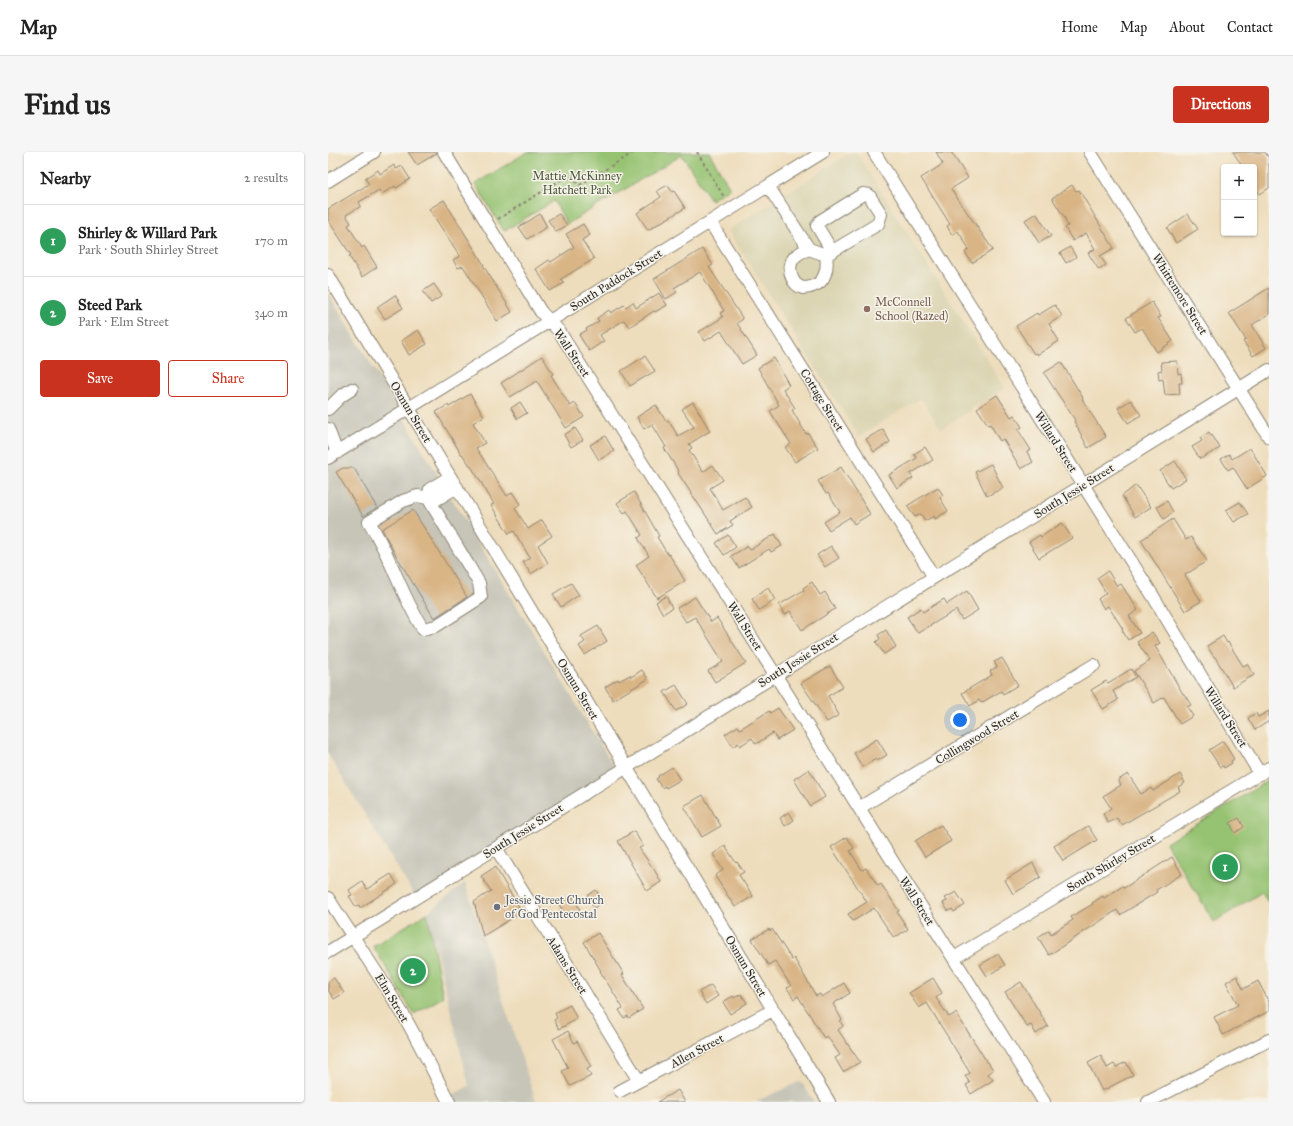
<!DOCTYPE html>
<html lang="en">
<head>
<meta charset="utf-8">
<style>
  body { margin:0; font-family:"IM FELL Great Primer",serif; background:#f6f6f6; color:#222 }
  .controls { position:absolute; right:12px; top:12px; display:grid; overflow:hidden; border-radius:4px; box-shadow:0 1px 3px #0004 }
  .controls button { width:36px; height:36px; display:grid; place-items:center; padding:0; border:0; border-bottom:1px solid #e0e0e0; background:#fff; color:#222; font:20px sans-serif }
  .you { position:absolute; left:632px; top:568px; width:14px; height:14px; margin:-10px; border:3px solid #fff; border-radius:50%; background:#1a73e8; box-shadow:0 0 0 6px #1a73e833 }
  .badge { display:grid; place-items:center; width:26px; height:26px; border-radius:50%; background:#c8321e; color:#fff; font-size:13px; font-weight:700 }
  .pin { position:absolute; translate:-50% -50%; border:2px solid #fff; box-shadow:0 1px 4px #0006 }
  .list { margin:0; padding:0; list-style:none }
  h2 { display:flex; justify-content:space-between; align-items:center; height:52px; margin:0; padding:0 16px; font-size:17px }
  h2 small { font-size:13px; font-weight:400; color:#767676 }
  .list li { display:grid; grid-template-columns:26px 1fr auto; gap:12px; align-items:center; box-sizing:border-box; height:72px; padding:0 16px; border-top:1px solid #e0e0e0 }
  .list b { display:block; font-size:15px; white-space:nowrap }
  .list p { margin:0; font-size:13px; white-space:nowrap; color:#767676 }
  .list em { font-size:13px; font-style:normal; color:#767676 }
  .actions { display:flex; gap:8px; padding:12px 16px }
  .actions a { flex:1; padding:9px 0; border:1px solid #c8321e; border-radius:4px; text-align:center; font-size:14px; color:#c8321e }
  .actions .main { background:#c8321e; color:#fff }
  .map { position:relative; flex:none; width:941px; height:950px; overflow:hidden; border-radius:4px }
  header { display:flex; align-items:center; gap:24px; box-sizing:border-box; height:56px; padding:0 20px; background:#fff; border-bottom:1px solid #e0e0e0 }
  header strong { font-size:19px }
  nav { display:flex; gap:22px; margin-inline-start:auto; font-size:14px }
  .intro { display:flex; align-items:center; justify-content:space-between; box-sizing:border-box; height:96px; padding:0 24px }
  h1 { margin:0; font-size:28px }
  .button { padding:10px 18px; border-radius:4px; background:#c8321e; color:#fff; font-size:14px; font-weight:700 }
  main { display:flex; gap:24px; padding:0 24px }
  aside { flex:1; background:#fff; border-radius:4px; box-shadow:0 1px 3px #0004 }
  .map>svg:first-child { display:block }
  .built { fill:#dcd5b4 }
  .industrial { fill:#c6c5b8 }
  .green { fill:#96c372; stroke:#60774e }
  .building { fill:#d9b586 }
  .lines { fill:none; stroke-linecap:round; stroke-linejoin:round }
  .minor-casing { stroke:#8c8474; stroke-width:14 }
  .path { stroke:#8c8474; stroke-width:2; stroke-dasharray:3 3; stroke-linecap:butt }
  .minor { stroke:#fff; stroke-width:12 }
  .education-dot { fill:#8d6e63; stroke:#f7f3e8; stroke-width:1.5 }
  .worship-dot { fill:#6b7280; stroke:#f7f3e8; stroke-width:1.5 }
  .labels { text-anchor:middle; dominant-baseline:central; stroke-width:3; stroke-linejoin:round; paint-order:stroke }
  .park-label { font-size:12px; fill:#4b5940; stroke:#f7f3e8 }
  .street-label { font-size:12px; fill:#2b2b2b; stroke:#f7f3e8 }
  .education-label { font-size:12px; fill:#785e54; stroke:#f7f3e8; text-anchor:start }
  .worship-label { font-size:12px; fill:#5b616d; stroke:#f7f3e8; text-anchor:start }
</style>
</head>
<body>
<header>
<strong>Map</strong>
<nav><a>Home</a><a>Map</a><a>About</a><a>Contact</a></nav>
</header>
<div class="intro"><h1>Find us</h1><a class="button">Directions</a></div>
<main>
<aside>
<h2>Nearby<small>2 results</small></h2>
<ul class="list">
<li><span class="badge" style="background:#2e9e5b">1</span><div><b>Shirley &amp; Willard Park</b><p>Park · South Shirley Street</p></div><em>170 m</em></li>
<li><span class="badge" style="background:#2e9e5b">2</span><div><b>Steed Park</b><p>Park · Elm Street</p></div><em>340 m</em></li>
</ul>
<div class="actions"><a class="main">Save</a><a>Share</a></div>
</aside>
<div class="map">
<svg width="941" height="950" viewBox="0 0 941 950">
  <rect width="100%" height="100%" fill="#f7f3e8"/>
  <filter id="ink" filterUnits="userSpaceOnUse"><feTurbulence type="fractalNoise" baseFrequency=".025" numOctaves="2"/><feDisplacementMap in="SourceGraphic" scale="8" xChannelSelector="R" yChannelSelector="G"/><feConvolveMatrix kernelMatrix="1 2 1 2 8 2 1 2 1" color-interpolation-filters="sRGB"/></filter>
  <filter id="wash" filterUnits="userSpaceOnUse"><feTurbulence type="fractalNoise" baseFrequency=".012" numOctaves="4" result="noise"/><feDisplacementMap in="SourceGraphic" scale="16" xChannelSelector="R" yChannelSelector="G"/><feGaussianBlur stdDeviation="0.9" result="paint"/><feColorMatrix in="noise" values="0 0 0 0 0 0 0 0 0 0 0 0 0 0 0 0 0 1.4 0 .05"/><feComposite in="paint" operator="in"/></filter>
  <g filter="url(#wash)">
    <rect width="100%" height="100%" fill="#eeddbc"/>
    <path class="built" d="M 524,0 L 528,0 L 677,236 L 613,277 L 593,246 L 531,285 L 400,78 Z"/>
    <path class="industrial" d="M 0,141 L 289,620 L 88,746 L 0,602 Z
      M 137,731 L 208,950 L 119,950 L 117,947 L 141,934 L 99,761 Z
      M 473,929 L 486,950 L 427,950 Z"/>
    <path class="green" d="M 199,0 L 381,0 L 402,36 L 383,48 L 354,3 L 239,72 L 226,49 L 176,79 L 147,32 Z
      M 941,628 L 941,751 L 934,740 L 886,770 L 838,691 Z
      M 99,761 L 115,845 L 86,862 L 45,794 Z"/>
    <g id="blocks">
      <path class="building" d="M 80,0 L 109,0 L 109,1 L 89,13 Z
        M 608,0 L 623,0 L 640,26 L 623,37 L 665,98 L 644,111 L 637,100 L 641,97 L 630,79 L 624,83 L 619,74 L 622,72 L 593,26 L 615,12 Z
        M 905,0 L 937,0 L 941,6 L 941,36 L 932,42 L 926,33 L 926,15 L 915,15 Z
        M 66,13 L 68,17 L 74,14 L 82,27 L 68,36 L 67,34 L 54,42 L 51,38 L 31,50 L 33,54 L 18,63 L 23,71 L 20,73 L 34,96 L 36,94 L 49,115 L 34,125 L 21,104 L 23,103 L 0,68 L 0,57 L 41,32 L 37,26 L 50,18 L 52,22 Z
        M 340,33 L 344,40 L 346,39 L 357,56 L 320,78 L 309,61 L 333,45 L 329,39 Z
        M 744,33 L 748,39 L 751,38 L 786,96 L 772,104 L 778,113 L 771,118 L 760,101 L 767,97 L 758,81 L 745,89 L 737,76 L 740,74 L 737,69 L 738,68 L 724,46 Z
        M 116,48 L 142,90 L 156,113 L 155,113 L 184,160 L 169,169 L 135,114 L 130,116 L 125,108 L 132,104 L 101,57 Z
        M 708,61 L 723,84 L 711,91 L 697,68 Z
        M 212,62 L 219,75 L 199,87 L 191,75 Z
        M 231,62 L 239,73 L 228,80 L 220,68 Z
        M 860,62 L 870,77 L 848,91 L 839,76 Z
        M 255,72 L 262,83 L 254,88 L 266,107 L 233,127 L 236,131 L 222,139 L 208,117 L 221,108 L 223,110 L 246,95 L 238,82 Z
        M 742,95 L 748,105 L 738,111 L 732,101 Z
        M 374,97 L 385,113 L 381,115 L 415,167 L 409,171 L 429,203 L 414,212 L 393,179 L 377,189 L 371,180 L 395,165 L 392,161 L 396,159 L 372,120 L 346,136 L 349,140 L 338,147 L 326,127 Z
        M 106,132 L 114,144 L 103,151 L 95,139 Z
        M 941,136 L 941,162 L 924,173 L 938,196 L 925,204 L 915,189 L 918,188 L 901,161 Z
        M 331,141 L 339,153 L 327,160 L 326,159 L 301,175 L 296,168 L 272,183 L 276,189 L 261,199 L 251,183 L 259,178 L 258,177 L 271,169 L 269,166 L 281,158 L 283,161 L 296,153 L 298,155 L 305,150 L 308,156 Z
        M 67,143 L 75,156 L 57,167 L 49,155 Z
        M 824,150 L 833,165 L 830,166 L 845,189 L 829,200 L 814,176 L 807,180 L 798,166 Z
        M 727,153 L 734,164 L 721,172 L 731,189 L 709,203 L 708,201 L 706,202 L 688,174 L 709,161 L 710,163 Z
        M 90,178 L 99,192 L 81,203 L 73,189 Z
        M 214,204 L 225,222 L 223,223 L 242,254 L 247,251 L 256,265 L 238,276 L 209,229 L 182,245 L 173,231 Z
        M 317,204 L 327,219 L 302,234 L 293,219 Z
        M 446,206 L 461,233 L 455,237 L 467,256 L 464,258 L 478,282 L 480,281 L 490,296 L 467,310 L 457,295 L 463,292 L 442,259 L 451,253 L 430,216 Z
        M 849,209 L 850,222 L 853,221 L 854,231 L 851,231 L 852,242 L 837,243 L 835,227 L 831,228 L 830,219 L 834,218 L 833,210 Z
        M 733,210 L 755,246 L 754,247 L 778,285 L 760,296 L 746,269 L 747,268 L 716,221 Z
        M 142,242 L 156,264 L 145,271 L 157,291 L 148,296 L 179,344 L 184,340 L 192,352 L 187,356 L 200,377 L 214,368 L 224,384 L 210,393 L 220,411 L 203,422 L 195,410 L 202,406 L 186,379 L 181,382 L 163,353 L 166,352 L 148,322 L 134,302 L 133,302 L 108,260 L 120,253 L 121,255 Z
        M 669,243 L 683,265 L 686,263 L 694,275 L 690,278 L 703,298 L 699,300 L 705,310 L 693,317 L 675,287 L 672,289 L 662,272 L 660,273 L 649,256 Z
        M 803,248 L 813,263 L 800,271 L 790,256 Z
        M 192,250 L 199,261 L 189,267 L 183,256 Z
        M 365,250 L 382,279 L 361,292 L 364,296 L 361,298 L 375,320 L 385,313 L 395,328 L 382,336 L 395,358 L 417,345 L 424,355 L 402,369 L 405,373 L 390,382 L 350,321 L 351,320 L 336,296 L 338,295 L 324,272 L 316,277 L 309,265 L 328,253 L 338,269 L 340,268 L 350,284 L 366,275 L 354,257 Z
        M 247,276 L 255,288 L 243,295 L 236,283 Z
        M 555,277 L 562,290 L 546,300 L 538,287 Z
        M 881,280 L 883,284 L 884,283 L 892,296 L 872,307 L 864,295 L 874,289 L 872,286 Z
        M 277,284 L 286,299 L 271,308 L 262,293 Z
        M 597,295 L 605,308 L 582,322 L 585,326 L 569,336 L 561,323 L 589,306 L 586,302 Z
        M 922,296 L 939,324 L 919,337 L 905,315 L 900,318 L 893,307 L 901,302 L 904,307 Z
        M 847,309 L 858,327 L 843,336 L 832,319 Z
        M 663,312 L 675,336 L 659,344 L 647,320 Z
        M 513,315 L 542,362 L 526,372 L 522,365 L 501,378 L 496,370 L 512,360 L 500,341 L 498,342 L 490,329 Z
        M 15,316 L 26,316 L 49,356 L 35,364 L 8,320 Z
        M 808,333 L 823,355 L 807,365 L 794,344 Z
        M 610,335 L 615,343 L 612,346 L 620,359 L 607,367 L 606,364 L 597,369 L 593,362 L 587,365 L 579,354 Z
        M 306,340 L 331,384 L 329,385 L 340,403 L 341,402 L 357,429 L 329,446 L 308,413 L 321,404 L 310,386 L 314,383 L 299,359 L 296,361 L 289,351 Z
        M 839,349 L 845,360 L 836,367 L 829,355 Z
        M 912,350 L 920,362 L 906,370 L 898,358 Z
        M 85,358 L 139,445 L 106,466 L 66,400 L 54,377 Z
        M 845,367 L 858,388 L 863,385 L 879,409 L 857,423 L 873,449 L 857,459 L 813,388 Z
        M 734,371 L 744,386 L 711,406 L 701,390 L 712,383 L 713,385 Z
        M 447,382 L 454,394 L 443,400 L 441,397 L 411,416 L 403,404 L 420,394 L 422,398 Z
        M 400,383 L 408,395 L 396,403 L 388,391 Z
        M 503,394 L 511,406 L 497,415 L 489,403 Z
        M 780,419 L 789,434 L 793,432 L 810,458 L 801,464 L 812,481 L 800,488 L 794,478 L 795,477 L 780,454 L 776,457 L 770,447 L 778,441 L 769,426 Z
        M 484,430 L 492,443 L 497,440 L 507,457 L 474,478 L 462,459 L 457,463 L 451,453 L 476,438 L 475,436 Z
        M 243,431 L 251,443 L 233,455 L 225,442 Z
        M 440,436 L 447,448 L 431,458 L 424,447 Z
        M 639,439 L 650,458 L 634,468 L 628,458 L 590,481 L 579,465 L 593,456 L 595,460 L 616,447 L 619,452 Z
        M 338,444 L 344,456 L 335,462 L 328,450 Z
        M 367,445 L 383,470 L 389,466 L 418,511 L 387,530 L 380,519 L 395,510 L 367,465 L 358,470 L 349,456 Z
        M 270,474 L 279,489 L 257,503 L 251,494 L 257,490 L 253,484 Z
        M 558,478 L 568,495 L 556,502 L 548,490 L 552,487 L 550,483 Z
        M 824,480 L 832,491 L 827,494 L 855,542 L 856,542 L 863,553 L 859,555 L 865,564 L 852,572 L 836,545 L 826,551 L 806,519 L 822,509 L 809,490 Z
        M 895,484 L 899,491 L 900,490 L 915,514 L 919,512 L 926,523 L 905,535 L 887,505 L 886,505 L 879,494 Z
        M 674,506 L 690,533 L 675,542 L 673,539 L 653,551 L 651,548 L 642,554 L 634,541 L 664,523 L 662,519 L 669,515 L 666,510 Z
        M 502,514 L 515,535 L 500,544 L 511,563 L 499,570 L 473,531 Z
        M 803,517 L 808,525 L 785,539 L 790,548 L 775,557 L 763,538 L 778,529 L 780,531 Z
        M 314,518 L 320,527 L 285,548 L 277,535 L 290,527 L 291,529 L 302,523 L 303,525 Z
        M 348,533 L 360,552 L 348,559 L 336,540 Z
        M 450,556 L 465,578 L 449,588 L 445,581 L 428,592 L 424,586 L 412,594 L 410,591 L 405,595 L 397,582 L 410,574 L 412,577 L 441,559 L 442,561 Z
        M 941,559 L 941,569 L 927,578 L 920,566 L 928,561 L 930,565 Z
        M 549,587 L 559,603 L 549,609 L 548,607 L 534,615 L 526,601 Z
        M 895,589 L 906,607 L 903,609 L 904,611 L 896,616 L 895,614 L 892,615 L 881,598 Z
        M 344,615 L 352,628 L 338,636 L 337,634 L 334,636 L 328,627 L 331,625 L 330,624 Z
        M 481,617 L 497,645 L 482,654 L 466,627 Z
        M 800,622 L 813,642 L 823,636 L 825,639 L 852,622 L 857,631 L 850,635 L 852,639 L 794,673 L 789,666 L 780,671 L 775,662 L 783,656 L 775,644 L 793,633 L 790,628 Z
        M 375,643 L 393,674 L 374,685 L 356,654 Z
        M 461,660 L 466,668 L 457,674 L 452,666 Z
        M 911,666 L 916,675 L 907,681 L 902,671 Z
        M 613,673 L 623,689 L 597,705 L 587,689 Z
        M 760,674 L 769,688 L 735,709 L 726,694 Z
        M 306,679 L 315,694 L 311,696 L 327,719 L 333,730 L 319,739 L 290,689 Z
        M 519,685 L 526,696 L 522,699 L 534,718 L 538,716 L 550,734 L 553,732 L 571,759 L 569,760 L 580,777 L 566,786 L 546,756 L 525,769 L 520,762 L 539,750 L 503,695 Z
        M 397,694 L 408,711 L 409,710 L 416,720 L 411,723 L 425,744 L 407,755 L 387,724 L 395,718 L 385,702 Z
        M 844,705 L 854,722 L 828,738 L 829,740 L 792,763 L 789,758 L 721,803 L 710,785 L 721,778 L 723,782 L 745,768 L 743,765 L 765,752 L 764,751 L 775,744 L 776,746 L 795,734 L 796,736 Z
        M 705,711 L 713,725 L 685,742 L 677,728 Z
        M 167,715 L 194,760 L 155,784 L 146,750 L 163,739 L 153,724 Z
        M 63,722 L 69,732 L 32,756 L 31,753 L 28,755 L 21,744 L 24,743 L 21,738 L 34,729 L 39,737 Z
        M 268,738 L 275,750 L 266,756 L 259,744 Z
        M 628,740 L 637,753 L 626,760 L 624,757 L 620,759 L 615,751 L 619,749 L 617,746 Z
        M 244,744 L 252,757 L 238,765 L 231,752 Z
        M 441,777 L 442,779 L 444,777 L 464,808 L 466,806 L 488,844 L 492,842 L 494,845 L 516,831 L 522,841 L 505,852 L 514,868 L 512,869 L 515,874 L 510,878 L 532,910 L 515,920 L 507,906 L 512,903 L 499,884 L 496,886 L 470,844 L 466,847 L 459,836 L 463,834 L 447,809 L 440,813 L 424,787 Z
        M 270,781 L 296,822 L 294,823 L 315,857 L 301,866 L 300,864 L 296,866 L 291,858 L 295,856 L 272,819 L 273,819 L 256,790 Z
        M 670,802 L 677,813 L 659,824 L 652,813 Z
        M 909,824 L 915,837 L 930,829 L 941,850 L 941,859 L 895,883 L 886,865 L 910,853 L 898,830 Z
        M 6,826 L 16,841 L 6,847 L 0,838 L 0,830 Z
        M 605,826 L 614,841 L 608,846 L 621,865 L 628,861 L 659,910 L 660,910 L 665,918 L 660,922 L 665,928 L 643,942 L 638,933 L 642,931 L 637,924 L 642,921 L 599,851 L 591,856 L 581,841 Z
        M 693,830 L 720,874 L 708,882 L 703,873 L 699,875 L 677,840 Z
        M 383,833 L 390,844 L 378,852 L 371,840 Z
        M 413,842 L 419,851 L 402,862 L 395,850 L 405,844 L 406,846 Z
        M 242,853 L 249,867 L 231,877 L 226,868 L 229,866 L 227,861 Z
        M 240,879 L 246,891 L 249,889 L 263,915 L 259,917 L 263,924 L 242,934 L 234,919 L 240,916 L 225,887 Z
        M 773,904 L 779,916 L 786,912 L 788,915 L 798,910 L 805,923 L 774,939 L 760,911 Z
        M 350,938 L 357,950 L 329,950 Z"/>
    </g>
  </g>
  <g filter="url(#ink)">
    <use href="#blocks" fill-opacity="0" stroke="#8c8474" stroke-width="1"/>
    <g class="lines">
      <defs>
        <path id="minor" d="M 116,0 L 213,160 L 231,179 L 716,950
          M 546,0 L 825,444 L 932,622
          M 762,0 L 941,285
          M 0,29 L 46,0
          M 440,34 L 481,97 L 498,103 L 550,72 L 553,62 L 541,43 L 535,42 L 492,69 L 489,74 L 504,99
          M 382,70 L 606,425
          M 481,97 C 477,99 472,100 469,103 C 458,111 461,132 475,136 C 478,136 483,135 485,134 C 498,130 500,115 498,103
          M 0,123 L 501,950
          M 0,257 L 13,244 L 24,237
          M 0,277 L 9,301
          M 0,306 L 495,0
          M 122,325 L 102,337 L 100,346 L 109,347 L 129,335
          M 90,344 L 100,346 L 151,431 L 153,445 L 108,474 L 95,477 C 73,443 63,404 41,370 L 75,349 Z
          M 531,656 L 766,513
          M 168,696 L 311,929
          M 0,746 C 25,786 52,824 76,864 C 92,892 106,921 121,950
          M 0,800 L 941,218
          M 626,806 L 941,616
          M 292,939 L 445,858
          M 820,950 L 941,888"/>
      </defs>
      <use href="#minor" class="minor-casing"/>
      <path class="path" d="M 369,0 L 396,45
        M 170,67 L 236,26 L 241,25 L 252,33 L 306,0"/>
      <use href="#minor" class="minor"/>
    </g>
  </g>
  <circle class="education-dot" cx="539" cy="157" r="4"/>
  <circle class="worship-dot" cx="169" cy="755" r="4"/>
  <g class="labels">
    <g class="park-label">
      <text x="249" y="24">Mattie McKinney<tspan x="249" dy="14">Hatchett Park</tspan></text>
    </g>
    <g class="street-label">
      <text transform="translate(288 128) rotate(-32)">South Paddock Street</text>
      <text transform="translate(852 142) rotate(58)">Whittemore Street</text>
      <text transform="translate(244 201) rotate(56)">Wall Street</text>
      <text transform="translate(494 248) rotate(58)">Cottage Street</text>
      <text transform="translate(83 260) rotate(59)">Osmun Street</text>
      <text transform="translate(728 290) rotate(58)">Willard Street</text>
      <text transform="translate(746 339) rotate(-32)">South Jessie Street</text>
      <text transform="translate(417 474) rotate(58)">Wall Street</text>
      <text transform="translate(470 508) rotate(-32)">South Jessie Street</text>
      <text transform="translate(250 537) rotate(59)">Osmun Street</text>
      <text transform="translate(898 565) rotate(58)">Willard Street</text>
      <text transform="translate(649 585) rotate(-31)">Collingwood Street</text>
      <text transform="translate(195 679) rotate(-32)">South Jessie Street</text>
      <text transform="translate(783 711) rotate(-31)">South Shirley Street</text>
      <text transform="translate(589 749) rotate(58)">Wall Street</text>
      <text transform="translate(239 813) rotate(58)">Adams Street</text>
      <text transform="translate(418 814) rotate(59)">Osmun Street</text>
      <text transform="translate(64 846) rotate(59)">Elm Street</text>
      <text transform="translate(369 899) rotate(-28)">Allen Street</text>
    </g>
    <g class="education-label">
      <text x="547" y="150">McConnell<tspan x="547" dy="14">School (Razed)</tspan></text>
    </g>
    <g class="worship-label">
      <text x="177" y="748">Jessie Street Church<tspan x="177" dy="14">of God Pentecostal</tspan></text>
    </g>
  </g>
</svg>
<div class="controls">
<button>+</button>
<button>−</button>
</div>
<div class="you"></div>
<div class="pin badge" style="left:897px;top:715px;background:#2e9e5b">1</div>
<div class="pin badge" style="left:85px;top:819px;background:#2e9e5b">2</div>
</div>
</main>
</body>
</html>
